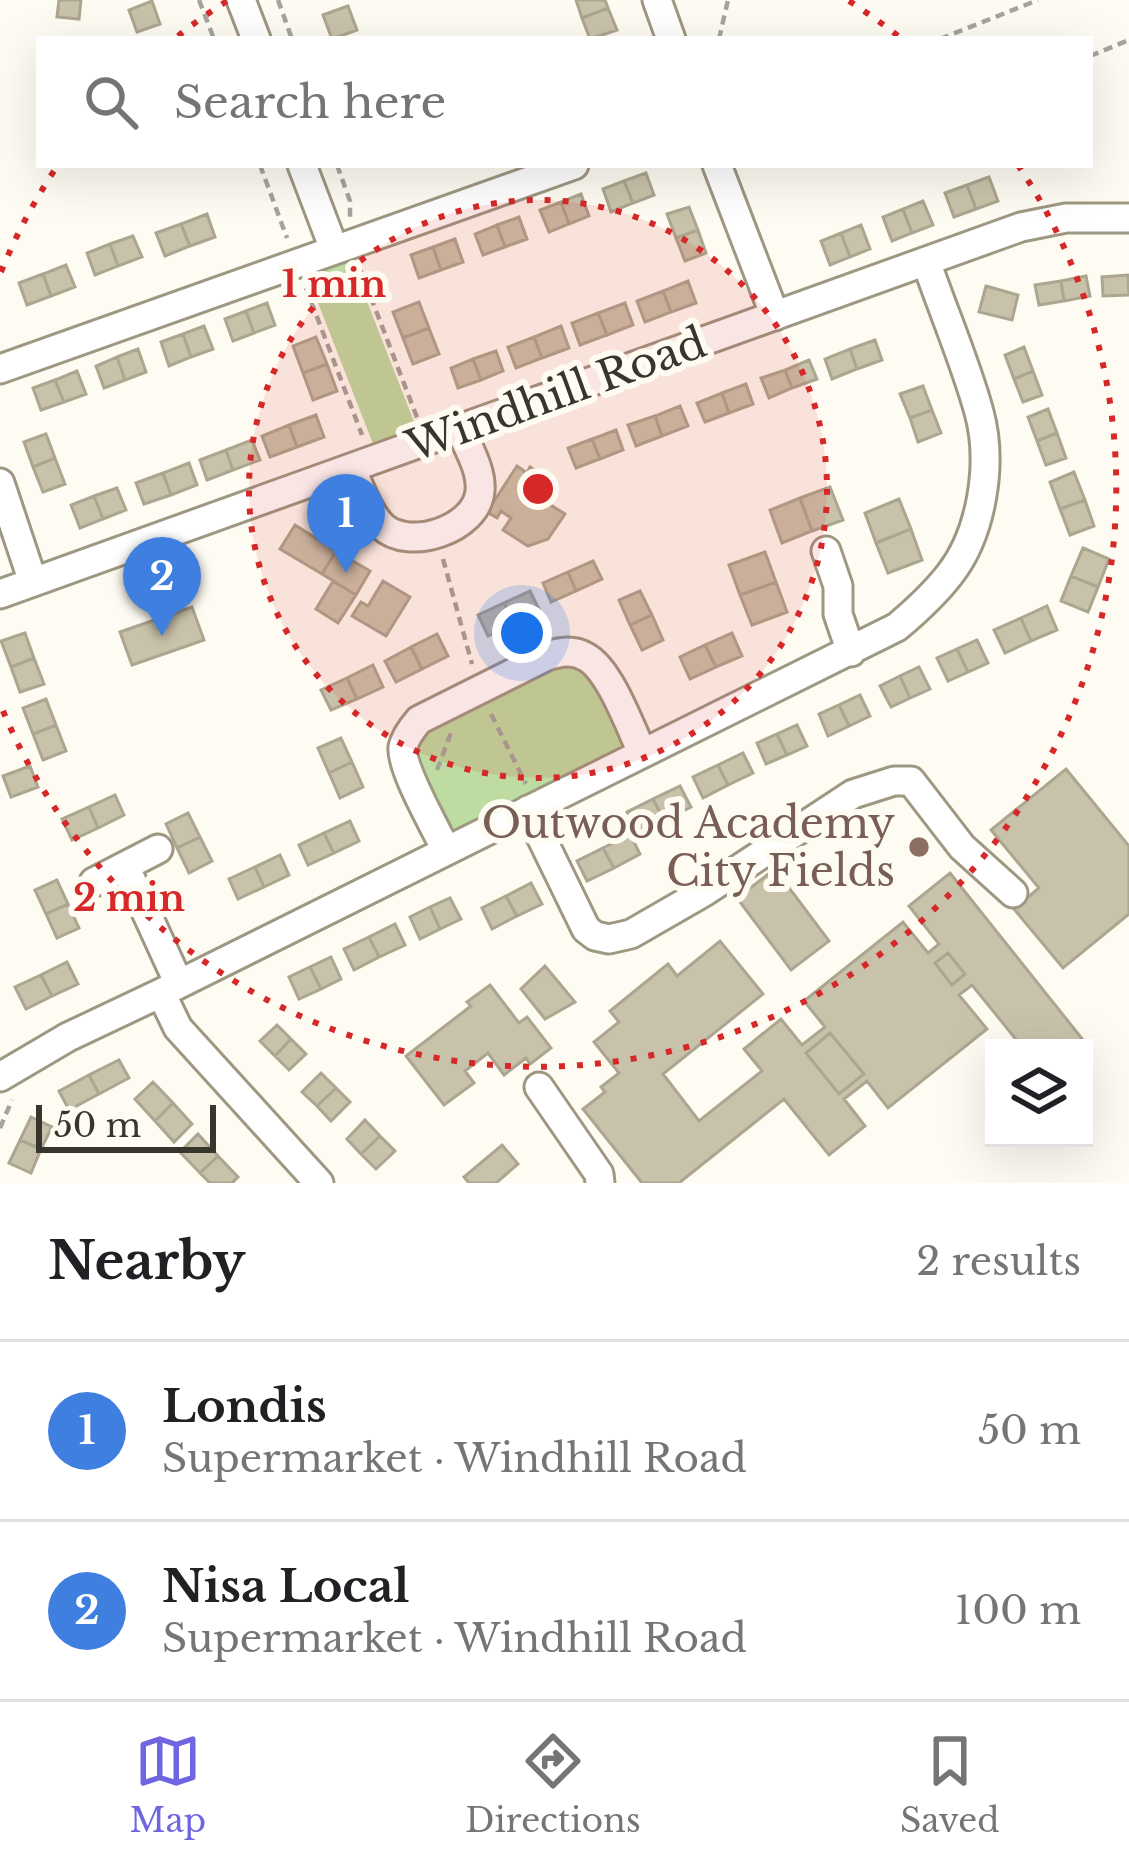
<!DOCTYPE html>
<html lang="en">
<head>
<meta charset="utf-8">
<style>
  body { margin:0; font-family:"Libre Baskerville",serif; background:#f2f2f2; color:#202124 }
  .controls { position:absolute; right:36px; bottom:36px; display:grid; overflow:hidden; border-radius:0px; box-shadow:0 12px 48px #0002 }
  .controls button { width:108px; height:108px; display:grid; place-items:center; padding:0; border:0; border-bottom:3px solid #e0e0e0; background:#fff; color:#202124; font:60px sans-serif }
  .scale { position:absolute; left:36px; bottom:30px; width:180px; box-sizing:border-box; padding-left:12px; border:6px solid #38352c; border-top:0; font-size:33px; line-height:42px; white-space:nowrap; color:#38352c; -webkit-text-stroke:9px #fefcf2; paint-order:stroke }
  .you { position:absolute; left:522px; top:633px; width:42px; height:42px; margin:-30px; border:9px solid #fff; border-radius:50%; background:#1a73e8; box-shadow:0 0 0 18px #1a73e833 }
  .badge { display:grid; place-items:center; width:78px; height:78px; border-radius:50%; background:#6f65e0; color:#fff; font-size:39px; font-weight:700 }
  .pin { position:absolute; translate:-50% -99px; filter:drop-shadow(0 3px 6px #0008) }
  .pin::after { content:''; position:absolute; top:63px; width:42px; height:36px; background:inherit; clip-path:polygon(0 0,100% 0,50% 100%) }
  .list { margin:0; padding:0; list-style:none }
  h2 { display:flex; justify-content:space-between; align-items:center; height:156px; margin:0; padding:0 48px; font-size:51px }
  h2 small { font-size:39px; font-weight:400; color:#757577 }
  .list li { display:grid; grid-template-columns:78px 1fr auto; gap:36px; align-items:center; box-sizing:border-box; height:180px; padding:0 48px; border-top:3px solid #e0e0e0 }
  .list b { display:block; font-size:45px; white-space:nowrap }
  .list p { margin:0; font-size:39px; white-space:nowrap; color:#757577 }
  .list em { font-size:39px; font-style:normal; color:#757577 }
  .icon { flex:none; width:66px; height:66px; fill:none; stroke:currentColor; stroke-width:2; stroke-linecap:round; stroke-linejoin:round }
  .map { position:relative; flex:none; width:1129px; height:1183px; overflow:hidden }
  .search { position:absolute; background:#fff; box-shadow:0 12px 48px #0002; left:36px; right:36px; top:36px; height:132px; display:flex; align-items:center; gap:30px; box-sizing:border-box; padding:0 42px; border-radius:0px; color:#757577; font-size:45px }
  .sheet { height:516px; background:#fff }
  nav { display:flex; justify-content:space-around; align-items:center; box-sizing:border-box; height:168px; border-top:3px solid #e0e0e0; background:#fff; font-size:33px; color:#757577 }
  nav a { display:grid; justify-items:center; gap:6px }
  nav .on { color:#6f65e0 }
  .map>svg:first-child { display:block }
  .green { fill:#bedca1 }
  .building { fill:#c9c2ab; stroke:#aca58f; stroke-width:3; fill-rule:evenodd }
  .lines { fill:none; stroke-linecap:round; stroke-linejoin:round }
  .minor-casing { stroke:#9e9882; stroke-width:33 }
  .path { stroke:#a6a39a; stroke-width:4.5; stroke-dasharray:9 6; stroke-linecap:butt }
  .minor { stroke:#fff; stroke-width:27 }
  .ring { fill:none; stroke:#d62828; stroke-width:6; stroke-dasharray:6 12 }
  .education-dot { fill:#8d6e63; stroke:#fefcf2; stroke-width:4.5 }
  .labels { text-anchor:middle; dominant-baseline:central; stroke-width:12; stroke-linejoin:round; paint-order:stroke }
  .street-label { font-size:42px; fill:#38352c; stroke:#fefcf2 }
  .education-label { font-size:42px; fill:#785e54; stroke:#fefcf2; text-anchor:end }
  .centre { fill:#d62828; stroke:#fefcf2; stroke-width:6 }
  .ring-label { font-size:36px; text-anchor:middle; font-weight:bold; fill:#d62828; stroke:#fefcf2; stroke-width:12; stroke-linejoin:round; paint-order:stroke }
</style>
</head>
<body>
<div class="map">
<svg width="1129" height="1183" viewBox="0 0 1129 1183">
  <rect width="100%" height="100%" fill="#fefcf2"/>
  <path class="green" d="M 347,250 L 418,432 L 375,449 L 304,267 Z
    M 547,656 L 586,657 L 642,752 L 446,850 L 406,767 L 412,729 Z"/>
  <path class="building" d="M 59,0 L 81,0 L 79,19 L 57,17 Z
    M 576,0 L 605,0 L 608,8 L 582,18 Z
    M 152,1 L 160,24 L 137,32 L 129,10 Z
    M 348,6 L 357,30 L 332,39 L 323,15 Z
    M 608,8 L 617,30 L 590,39 L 582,18 Z
    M 646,173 L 654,195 L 633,203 L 624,181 Z
    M 989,177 L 998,201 L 976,209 L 967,185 Z
    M 624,181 L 633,203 L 611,212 L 603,189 Z
    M 967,185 L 976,209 L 954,217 L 945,193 Z
    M 581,194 L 589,216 L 569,224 L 561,202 Z
    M 923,201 L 933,225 L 912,233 L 903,209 Z
    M 561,202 L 569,224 L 549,232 L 540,210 Z
    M 689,207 L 698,230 L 676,238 L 667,214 Z
    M 903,209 L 912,233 L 892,241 L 883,217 Z
    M 207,214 L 215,237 L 190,246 L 181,224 Z
    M 519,217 L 527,239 L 505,247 L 497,225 Z
    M 181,224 L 190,246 L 165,256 L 156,233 Z
    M 497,225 L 505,247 L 483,255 L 475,234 Z
    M 861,225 L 870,249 L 850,257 L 841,233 Z
    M 698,230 L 706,253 L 685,261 L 676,238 Z
    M 841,233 L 850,257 L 830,265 L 821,241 Z
    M 133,236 L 142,257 L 118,266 L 110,244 Z
    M 455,239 L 463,262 L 441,270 L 433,247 Z
    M 110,244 L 118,266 L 95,275 L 87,253 Z
    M 433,247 L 441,270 L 419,278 L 411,255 Z
    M 66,265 L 75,287 L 51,296 L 43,274 Z
    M 43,274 L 51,296 L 27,305 L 19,283 Z
    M 1128,275 L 1129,295 L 1103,296 L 1102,277 Z
    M 1086,276 L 1090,296 L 1064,301 L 1061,281 Z
    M 688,281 L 696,303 L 671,312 L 663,291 Z
    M 1061,281 L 1064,301 L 1039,305 L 1035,285 Z
    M 986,286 L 1018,295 L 1012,320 L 979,312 Z
    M 663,291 L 671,312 L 645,322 L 637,301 Z
    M 419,302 L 429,328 L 403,338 L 393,312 Z
    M 267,303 L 275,325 L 254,333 L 246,311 Z
    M 625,303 L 633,325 L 607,335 L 598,313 Z
    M 246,311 L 254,333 L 233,341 L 225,319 Z
    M 598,313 L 607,335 L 580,345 L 572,323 Z
    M 204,326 L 213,349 L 191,357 L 183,334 Z
    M 561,326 L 569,348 L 542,358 L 534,337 Z
    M 429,328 L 439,354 L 413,364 L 403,338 Z
    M 183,334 L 191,357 L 169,366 L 161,342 Z
    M 316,337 L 327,364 L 303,373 L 293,346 Z
    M 534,337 L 542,358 L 516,368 L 508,347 Z
    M 875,340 L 882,360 L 857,369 L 850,349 Z
    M 1024,347 L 1033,371 L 1014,379 L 1005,355 Z
    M 138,349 L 146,372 L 125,380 L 117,357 Z
    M 850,349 L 857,369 L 832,379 L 825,359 Z
    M 496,351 L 503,371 L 481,380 L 473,359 Z
    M 117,357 L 125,380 L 104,388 L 96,366 Z
    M 473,359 L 481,380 L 458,388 L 451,368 Z
    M 809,360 L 817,379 L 792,388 L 785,370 Z
    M 327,364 L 337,391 L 313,400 L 303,373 Z
    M 785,370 L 792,388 L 769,398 L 761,378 Z
    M 77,371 L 86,394 L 64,402 L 55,380 Z
    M 1033,371 L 1042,395 L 1023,402 L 1014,379 Z
    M 55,380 L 64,402 L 41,410 L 33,388 Z
    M 746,384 L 753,404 L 729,413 L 722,393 Z
    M 923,386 L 932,410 L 910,418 L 900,394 Z
    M 722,393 L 729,413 L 705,422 L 697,403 Z
    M 680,406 L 688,426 L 662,436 L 655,416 Z
    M 1048,409 L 1057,433 L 1037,441 L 1028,417 Z
    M 932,410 L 941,433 L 918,442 L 910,418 Z
    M 316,415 L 324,437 L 297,447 L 289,425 Z
    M 655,416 L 662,436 L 636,446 L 628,425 Z
    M 289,425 L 297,447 L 270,457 L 262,436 Z
    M 616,430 L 623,450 L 600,459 L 592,439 Z
    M 1057,433 L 1066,458 L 1046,465 L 1037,441 Z
    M 46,434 L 55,458 L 33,467 L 24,442 Z
    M 592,439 L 600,459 L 576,468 L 568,448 Z
    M 252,440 L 260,460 L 233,470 L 226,450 Z
    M 226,450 L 233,470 L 207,480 L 200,460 Z
    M 55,458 L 65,484 L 43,492 L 33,467 Z
    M 189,463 L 197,485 L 171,495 L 163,473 Z
    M 517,466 L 527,473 L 530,467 L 550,480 L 544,490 L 554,497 L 549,504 L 565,514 L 548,539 L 528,546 L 503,530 L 511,518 L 501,511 L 497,518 L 487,512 Z
    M 1074,472 L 1085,500 L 1060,509 L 1050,482 Z
    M 163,473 L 171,495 L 144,504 L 136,483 Z
    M 830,487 L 843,520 L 812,531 L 800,498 Z
    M 117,488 L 126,510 L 103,519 L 94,496 Z
    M 94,496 L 103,519 L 80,528 L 71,505 Z
    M 800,498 L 812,531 L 782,543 L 770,510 Z
    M 899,499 L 911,529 L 876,543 L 865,513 Z
    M 1085,500 L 1094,526 L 1070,535 L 1060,509 Z
    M 295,525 L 336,551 L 322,574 L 280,549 Z
    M 911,529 L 922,560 L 888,573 L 876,543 Z
    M 1083,548 L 1109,559 L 1098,587 L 1071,576 Z
    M 336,551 L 370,571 L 356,595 L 322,574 Z
    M 765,552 L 776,582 L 740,595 L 729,565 Z
    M 593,561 L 602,579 L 576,591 L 568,572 Z
    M 568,572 L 576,591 L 551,602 L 543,583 Z
    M 1071,576 L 1098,587 L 1088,612 L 1061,601 Z
    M 333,581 L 356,595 L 338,623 L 316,609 Z
    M 383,581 L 410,597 L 386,636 L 352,616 L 361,602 L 368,606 Z
    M 776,582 L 787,612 L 752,625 L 740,595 Z
    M 530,591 L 540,611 L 514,623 L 504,603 Z
    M 640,591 L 652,615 L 630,625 L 619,600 Z
    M 504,603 L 514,623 L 488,636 L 478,615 Z
    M 1047,606 L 1057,630 L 1031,641 L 1021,618 Z
    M 192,607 L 204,640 L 132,665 L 120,632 Z
    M 652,615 L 663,640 L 642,650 L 630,625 Z
    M 1021,618 L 1031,641 L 1005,653 L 994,630 Z
    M 25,633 L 34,658 L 11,667 L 1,641 Z
    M 732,633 L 742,656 L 716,667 L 705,645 Z
    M 437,634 L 448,656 L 422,669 L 411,647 Z
    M 977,640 L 988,663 L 968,672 L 957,649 Z
    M 705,645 L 716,667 L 690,679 L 680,657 Z
    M 411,647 L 422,669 L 396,682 L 385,661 Z
    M 957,649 L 968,672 L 948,681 L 937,658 Z
    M 34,658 L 44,684 L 20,692 L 11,667 Z
    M 373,665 L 383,687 L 357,699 L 347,678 Z
    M 919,667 L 930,689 L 910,698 L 900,676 Z
    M 900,676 L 910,698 L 891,707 L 880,686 Z
    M 347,678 L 357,699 L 331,710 L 321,690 Z
    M 860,695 L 870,716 L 849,726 L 839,705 Z
    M 46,699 L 56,725 L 33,734 L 23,708 Z
    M 839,705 L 849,726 L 828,736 L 819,714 Z
    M 56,725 L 66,751 L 43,760 L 33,734 Z
    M 797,725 L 807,746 L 787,755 L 777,734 Z
    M 777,734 L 787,755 L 766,764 L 757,743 Z
    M 341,738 L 352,762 L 329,773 L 318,748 Z
    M 743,753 L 753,773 L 728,785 L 718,765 Z
    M 352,762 L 363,787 L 340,798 L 329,773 Z
    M 718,765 L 728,785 L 703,798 L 693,777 Z
    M 30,766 L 38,787 L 11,797 L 3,776 Z
    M 1066,769 L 1129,846 L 1129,914 L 1063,968 L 1014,909 L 1039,888 L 991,830 Z
    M 680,786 L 691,807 L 664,820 L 653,799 Z
    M 115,795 L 124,815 L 98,828 L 89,807 Z
    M 653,799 L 664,820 L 637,833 L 627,812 Z
    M 89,807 L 98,828 L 72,840 L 62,819 Z
    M 188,813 L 200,837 L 177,848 L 166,824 Z
    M 350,821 L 359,841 L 334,853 L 324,833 Z
    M 324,833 L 334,853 L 308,865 L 299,845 Z
    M 630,834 L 640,854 L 614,868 L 603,848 Z
    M 200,837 L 212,861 L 189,873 L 177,848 Z
    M 603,848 L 614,868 L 587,881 L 577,861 Z
    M 280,855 L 289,875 L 264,887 L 255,867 Z
    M 255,867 L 264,887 L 238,899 L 229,879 Z
    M 775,869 L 829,941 L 791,970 L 737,898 Z
    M 950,873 L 1091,1050 L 1084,1055 L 1084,1048 L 1023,1048 L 972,985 L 959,995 L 987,1029 L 888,1108 L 867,1081 L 844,1099 L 865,1126 L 829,1155 L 784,1099 L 679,1183 L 642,1183 L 583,1109 L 605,1092 L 601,1087 L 619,1073 L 594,1042 L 619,1022 L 610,1011 L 668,964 L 677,976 L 720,941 L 763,994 L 663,1074 L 699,1121 L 762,1071 L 744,1049 L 781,1019 L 802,1045 L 825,1027 L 804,1001 L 903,922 L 928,953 L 939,944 L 909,906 ZM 948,953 L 965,974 L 952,985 L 935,963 ZM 830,1033 L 864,1074 L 839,1094 L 806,1053 Z
    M 57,880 L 68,904 L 46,914 L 35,890 Z
    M 531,883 L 542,904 L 517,916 L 506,896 Z
    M 506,896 L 517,916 L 492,929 L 482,908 Z
    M 450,898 L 461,919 L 440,929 L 430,907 Z
    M 68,904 L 79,928 L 57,938 L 46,914 Z
    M 430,907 L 440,929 L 420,939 L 410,917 Z
    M 395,924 L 405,945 L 379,957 L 369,937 Z
    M 369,937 L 379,957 L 354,970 L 344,949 Z
    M 948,953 L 965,974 L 952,985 L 935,963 Z
    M 331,957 L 341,979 L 321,989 L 310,967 Z
    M 67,962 L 78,984 L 52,996 L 41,975 Z
    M 545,966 L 575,1002 L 545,1019 L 521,989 Z
    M 310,967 L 321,989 L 299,999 L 289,977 Z
    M 41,975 L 52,996 L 26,1009 L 15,987 Z
    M 490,985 L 519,1023 L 527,1017 L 551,1048 L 530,1064 L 526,1058 L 504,1075 L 488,1053 L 465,1071 L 474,1083 L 444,1105 L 406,1056 L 471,1006 L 467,1002 Z
    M 277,1025 L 291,1039 L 275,1056 L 260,1041 Z
    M 830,1033 L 864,1074 L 839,1094 L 806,1053 Z
    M 291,1039 L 306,1054 L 289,1070 L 275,1056 Z
    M 119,1060 L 129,1078 L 99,1094 L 89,1075 Z
    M 321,1073 L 336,1088 L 317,1106 L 302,1092 Z
    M 89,1075 L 99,1094 L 69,1110 L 59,1091 Z
    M 153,1082 L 173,1103 L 155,1121 L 135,1099 Z
    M 336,1088 L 350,1102 L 331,1121 L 317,1106 Z
    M 173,1103 L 192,1124 L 174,1142 L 155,1121 Z
    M 31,1117 L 52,1127 L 41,1149 L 20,1140 Z
    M 365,1120 L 380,1136 L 361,1154 L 347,1139 Z
    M 198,1134 L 218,1156 L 200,1173 L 180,1152 Z
    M 380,1136 L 395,1151 L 376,1169 L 361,1154 Z
    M 20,1140 L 41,1149 L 31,1173 L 9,1163 Z
    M 502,1145 L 518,1164 L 496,1183 L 469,1183 L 464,1177 Z
    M 218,1156 L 238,1177 L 232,1183 L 210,1183 L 200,1173 Z"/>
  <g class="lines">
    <defs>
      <path id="minor" d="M 241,0 L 256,39
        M 657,0 L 671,39
        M 302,165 L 334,249
        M 717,165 L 775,316
        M 0,369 L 574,165
        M 351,468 C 360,487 367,511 382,526 C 409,552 477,529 480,491 C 482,470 468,448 460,429
        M 0,483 L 33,582
        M 826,551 L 838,586 L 838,614 L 851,652
        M 0,594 L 1021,227 L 1066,218 L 1129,218
        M 528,810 L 586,929 L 595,936 L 609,939 L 631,934 L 704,892 L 853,794 L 894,781 L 911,781 L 962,847 L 1013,893
        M 446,850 C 436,829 400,767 403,747 C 405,738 413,727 419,720 L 547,656 C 560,652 573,649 586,657 C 610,670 630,727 642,752
        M 125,866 L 179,984
        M 94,882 L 158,849
        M 161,993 L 178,1028 L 319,1183
        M 0,1077 L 68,1037 L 161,993 L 897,627 C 916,611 934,595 950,574 C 982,533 993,463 979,412 C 965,361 943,311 926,261
        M 539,1087 L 599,1174 L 600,1183"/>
    </defs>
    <use href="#minor" class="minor-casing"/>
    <path class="path" d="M 199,0 L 214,39
      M 278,0 L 292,39
      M 719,39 L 728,0
      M 940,39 L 1038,0
      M 1090,56 L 1129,40
      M 260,165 L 287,238
      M 337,165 L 350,201 L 350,217
      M 360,269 L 418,420
      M 306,288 L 362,435
      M 443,559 L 472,664
      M 491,714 L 526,784
      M 437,770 L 452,730
      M 0,1128 L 12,1100"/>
    <use href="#minor" class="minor"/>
  </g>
  <circle cx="538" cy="489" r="289" fill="#d62828" fill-opacity=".12"/>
  <g class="ring">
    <circle cx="538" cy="489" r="289"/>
    <path d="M1 272A579 579 0 0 1 58 165M178 36A579 579 0 0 1 227 1M849 1A579 579 0 0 1 898 36M1018 165A579 579 0 1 1 1 706"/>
  </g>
  <circle class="education-dot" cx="919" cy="847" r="12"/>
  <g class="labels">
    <g class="street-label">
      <text transform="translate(556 394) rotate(-20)">Windhill Road</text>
    </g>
    <g class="education-label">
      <text x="895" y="823">Outwood Academy<tspan x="895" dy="48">City Fields</tspan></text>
    </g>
  </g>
  <circle cx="538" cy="489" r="18" class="centre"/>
  <g class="ring-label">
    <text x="334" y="297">1 min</text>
    <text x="129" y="911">2 min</text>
  </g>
</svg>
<div class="controls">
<button><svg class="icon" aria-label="layers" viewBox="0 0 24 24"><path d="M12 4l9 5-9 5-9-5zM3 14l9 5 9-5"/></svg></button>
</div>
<div class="scale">50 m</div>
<div class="you"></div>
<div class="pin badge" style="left:346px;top:573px;background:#3f7fe0">1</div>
<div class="pin badge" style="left:162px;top:636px;background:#3f7fe0">2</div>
<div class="search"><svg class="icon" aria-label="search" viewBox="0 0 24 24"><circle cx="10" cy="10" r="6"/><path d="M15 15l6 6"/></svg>Search here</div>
</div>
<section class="sheet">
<h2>Nearby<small>2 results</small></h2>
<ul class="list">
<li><span class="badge" style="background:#3f7fe0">1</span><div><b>Londis</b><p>Supermarket · Windhill Road</p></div><em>50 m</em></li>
<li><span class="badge" style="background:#3f7fe0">2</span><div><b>Nisa Local</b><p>Supermarket · Windhill Road</p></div><em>100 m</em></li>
</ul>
</section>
<nav>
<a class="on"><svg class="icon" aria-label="map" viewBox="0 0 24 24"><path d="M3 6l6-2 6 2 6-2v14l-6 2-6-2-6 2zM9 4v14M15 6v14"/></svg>Map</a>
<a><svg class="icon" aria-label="directions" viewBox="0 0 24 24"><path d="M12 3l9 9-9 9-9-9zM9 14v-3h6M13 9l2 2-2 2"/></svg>Directions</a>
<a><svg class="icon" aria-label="saved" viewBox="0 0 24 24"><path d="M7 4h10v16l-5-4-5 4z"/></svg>Saved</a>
</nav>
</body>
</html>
